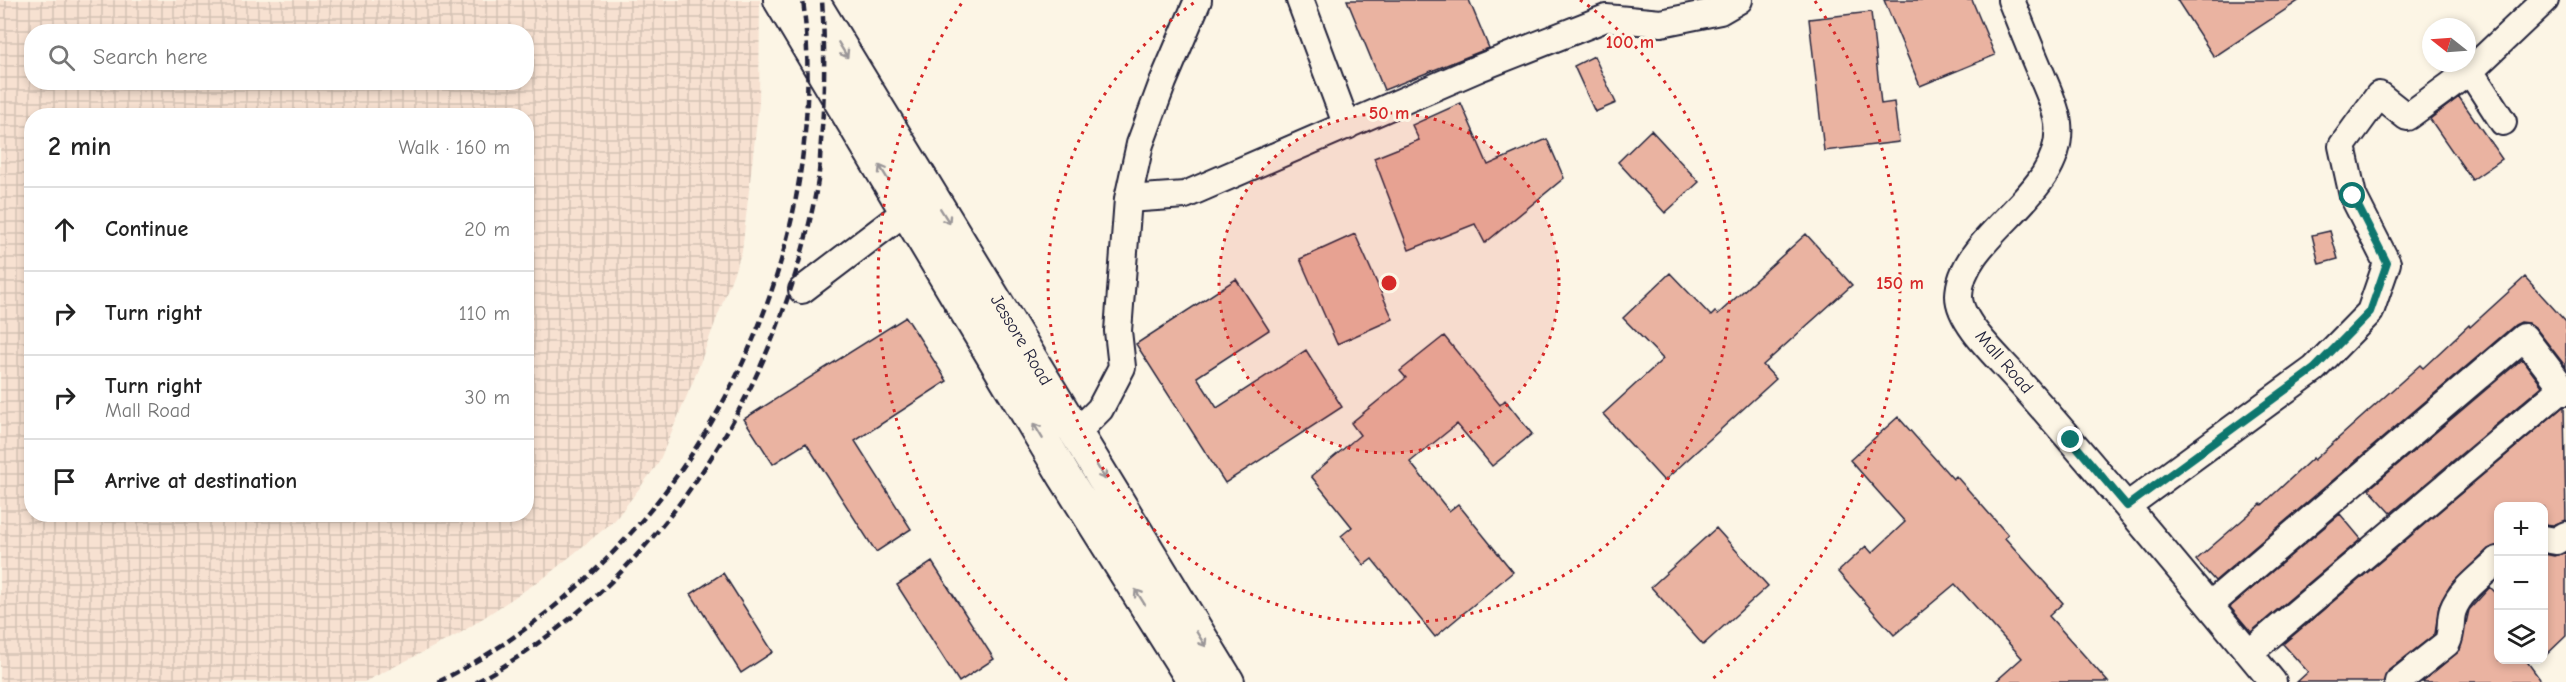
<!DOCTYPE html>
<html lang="en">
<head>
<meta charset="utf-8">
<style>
  body { margin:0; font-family:"Comic Neue",sans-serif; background:#f2f2f2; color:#222 }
  .controls { position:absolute; right:18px; bottom:18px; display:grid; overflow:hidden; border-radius:12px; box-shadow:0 3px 9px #0003 }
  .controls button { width:54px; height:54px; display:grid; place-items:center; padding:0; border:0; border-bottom:2px solid #e0e0e0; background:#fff; color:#222; font:30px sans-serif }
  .compass { position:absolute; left:2422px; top:18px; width:54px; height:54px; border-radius:50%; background:#fff; box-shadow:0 3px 9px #0003; rotate:287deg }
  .stop { position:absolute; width:18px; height:18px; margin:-14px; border:4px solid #0f766e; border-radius:50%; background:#fff }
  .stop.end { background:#0f766e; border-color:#fff; box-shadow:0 2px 6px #0008 }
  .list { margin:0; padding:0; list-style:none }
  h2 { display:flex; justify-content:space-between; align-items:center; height:78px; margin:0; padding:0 24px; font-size:26px }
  h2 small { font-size:20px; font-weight:400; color:#767676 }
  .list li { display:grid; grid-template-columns:39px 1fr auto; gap:18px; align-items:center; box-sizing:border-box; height:84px; padding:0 24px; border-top:2px solid #e0e0e0 }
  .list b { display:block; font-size:22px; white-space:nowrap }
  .list p { margin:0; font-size:20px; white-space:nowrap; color:#767676 }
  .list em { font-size:20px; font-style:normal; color:#767676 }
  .icon { flex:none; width:33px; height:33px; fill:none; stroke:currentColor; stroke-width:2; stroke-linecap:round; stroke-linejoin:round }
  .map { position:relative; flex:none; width:2566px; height:682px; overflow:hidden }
  .search { position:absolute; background:#fff; box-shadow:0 3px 9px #0003; left:24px; top:24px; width:510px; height:66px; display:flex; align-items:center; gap:15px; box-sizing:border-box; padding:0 21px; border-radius:24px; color:#767676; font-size:22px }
  .panel { position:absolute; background:#fff; box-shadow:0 3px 9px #0003; left:24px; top:108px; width:510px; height:414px; border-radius:24px }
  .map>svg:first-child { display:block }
  .industrial { fill:url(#industrial-grid); fill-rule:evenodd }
  .building { fill:#eab3a1; stroke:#22223b; stroke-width:1.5 }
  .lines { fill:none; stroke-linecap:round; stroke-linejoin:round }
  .minor-casing { stroke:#22223b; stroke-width:30 }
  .major-casing { stroke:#22223b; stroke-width:36 }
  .minor { stroke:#fcf5e5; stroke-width:26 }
  .major { stroke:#fcf5e5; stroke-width:32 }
  .rail { stroke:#22223b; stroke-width:4.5; stroke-dasharray:9 4.5; stroke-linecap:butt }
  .oneway { stroke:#9a9698 }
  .route { stroke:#0f766e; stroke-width:8 }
  .ring { fill:none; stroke:#d62828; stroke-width:3; stroke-dasharray:3 6 }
  .labels { text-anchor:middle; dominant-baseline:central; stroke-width:6; stroke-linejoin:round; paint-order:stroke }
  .street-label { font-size:18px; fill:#22223b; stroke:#fcf5e5 }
  .centre { fill:#d62828; stroke:#fcf5e5; stroke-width:3 }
  .ring-label { font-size:18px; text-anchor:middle; font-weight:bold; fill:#d62828; stroke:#fcf5e5; stroke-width:6; stroke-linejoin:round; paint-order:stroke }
</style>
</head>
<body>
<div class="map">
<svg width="2566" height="682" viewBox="0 0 2566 682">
  <defs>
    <pattern id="industrial-grid" width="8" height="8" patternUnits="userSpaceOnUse" patternTransform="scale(1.5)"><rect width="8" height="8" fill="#f7e1d1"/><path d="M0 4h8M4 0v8" fill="none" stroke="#d3c1b4"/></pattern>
  </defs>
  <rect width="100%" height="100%" fill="#fcf5e5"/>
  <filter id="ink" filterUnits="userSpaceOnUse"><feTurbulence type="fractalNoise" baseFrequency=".0167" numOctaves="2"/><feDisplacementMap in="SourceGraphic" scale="12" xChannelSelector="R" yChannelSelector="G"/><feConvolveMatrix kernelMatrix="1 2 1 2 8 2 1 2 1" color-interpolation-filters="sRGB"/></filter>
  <g filter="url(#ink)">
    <path class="industrial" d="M 0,0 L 760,0 L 759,103 L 742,251 L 694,379 L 658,464 L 615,520 L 545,577 L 459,634 L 364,682 L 0,682 ZM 32,32 L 526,32 L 526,82 L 32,82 ZM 32,116 L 526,116 L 526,514 L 32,514 Z"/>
    <path class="building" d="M 1347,0 L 1469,0 L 1489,48 L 1384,90 Z
      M 1884,0 L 1972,0 L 1995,55 L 1920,86 Z
      M 2177,0 L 2300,0 L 2214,57 Z
      M 1871,12 L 1881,104 L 1894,102 L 1899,142 L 1824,151 L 1809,19 Z
      M 1594,56 L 1616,103 L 1595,112 L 1574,66 Z
      M 2459,97 L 2502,159 L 2472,180 L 2430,119 Z
      M 1461,103 L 1488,165 L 1547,139 L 1564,178 L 1485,243 L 1475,224 L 1409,250 L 1374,158 L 1419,140 L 1412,125 Z
      M 1651,130 L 1699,182 L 1665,213 L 1618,162 Z
      M 2330,231 L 2338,259 L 2319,264 L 2312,235 Z
      M 1355,234 L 1393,319 L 1337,344 L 1300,259 Z
      M 1806,234 L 1852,285 L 1763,365 L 1776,379 L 1664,481 L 1603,414 L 1663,359 L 1623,318 L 1670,273 L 1711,316 L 1715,312 L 1718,314 Z
      M 2525,277 L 2566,322 L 2566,367 L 2535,327 L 2529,323 L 2521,322 L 2515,325 L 2215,581 L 2196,560 L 2261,504 L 2262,505 L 2313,458 L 2314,460 L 2420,365 L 2423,368 L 2469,325 L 2470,327 Z
      M 1236,279 L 1269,330 L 1197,377 L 1217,408 L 1306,350 L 1342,407 L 1225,483 L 1136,344 Z
      M 906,317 L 947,381 L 855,441 L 911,529 L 876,552 L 806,443 L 773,464 L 744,419 Z
      M 1444,336 L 1500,405 L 1505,400 L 1532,434 L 1492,466 L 1457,424 L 1410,462 L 1449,511 L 1458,504 L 1513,572 L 1435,637 L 1372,559 L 1364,565 L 1341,536 L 1352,527 L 1311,476 L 1360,435 L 1351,423 L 1406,378 L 1400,371 Z
      M 2522,359 L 2542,386 L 2391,513 L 2369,489 Z
      M 2564,406 L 2566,520 L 2553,525 L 2544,524 L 2544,507 L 2499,507 L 2499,545 L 2488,549 L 2450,586 L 2439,606 L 2435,634 L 2389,670 L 2383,682 L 2297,682 L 2308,672 L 2283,644 Z
      M 1898,417 L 1953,479 L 1956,476 L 2008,535 L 2005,538 L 2063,603 L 2049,616 L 2108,682 L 1995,682 L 2022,658 L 1955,584 L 1894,635 L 1838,572 L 1866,546 L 1872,553 L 1905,522 L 1850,460 Z
      M 2340,514 L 2361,539 L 2251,632 L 2230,607 Z
      M 1716,528 L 1768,586 L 1703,645 L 1651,587 Z
      M 2566,552 L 2566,636 L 2544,657 L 2544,554 L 2554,556 Z
      M 932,562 L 994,659 L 959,682 L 897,585 Z
      M 723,573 L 773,652 L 741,673 L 691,594 Z
      M 2490,587 L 2499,596 L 2499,660 L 2526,660 L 2542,682 L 2422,682 L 2460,650 L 2469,610 Z"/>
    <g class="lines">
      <defs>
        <path id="minor" d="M 1300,0 L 1347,126
          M 2011,0 C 2021,25 2031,51 2042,76 C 2048,91 2056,107 2058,123 C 2066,196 1960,233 1959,296 C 1959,323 2001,360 2018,380 C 2106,479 2189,581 2273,682
          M 2470,71 L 2503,122
          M 1128,199 L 1140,144 L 1163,82 L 1198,0
          M 802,290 L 906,211
          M 1076,433 L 1100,409 L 1122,367 L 1118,331 L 1128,199 L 1185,195 L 1479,68 L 1606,18 L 1661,23 L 1720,11 L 1739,0
          M 2127,506 L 2314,369 L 2370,312 L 2387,263 L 2353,196 L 2342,146 L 2379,95 L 2407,117 L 2470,71 L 2545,0
          M 2544,539 L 2556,541 L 2566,535
          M 2210,605 L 2524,337 L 2566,392
          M 2249,653 L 2563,388
          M 2398,682 L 2447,643 C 2453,632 2449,621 2453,610 C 2460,590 2484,574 2498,560"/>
        <path id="major" d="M 780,0 L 1065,477 L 1194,682
          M 812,0 L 1228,682"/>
      </defs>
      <use href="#minor" class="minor-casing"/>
      <use href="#major" class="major-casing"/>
      <use href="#minor" class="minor"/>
      <use href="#major" class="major"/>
      <path class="rail" d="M 438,682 C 685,558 836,274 803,0
        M 476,682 C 660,582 780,388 817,186 C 820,171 820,155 821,141 C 825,93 825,47 822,0"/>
    </g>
    <defs><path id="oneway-shaft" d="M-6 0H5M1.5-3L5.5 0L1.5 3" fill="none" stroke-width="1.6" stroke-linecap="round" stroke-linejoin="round" transform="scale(1.5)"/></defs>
    <g class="oneway">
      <use href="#oneway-shaft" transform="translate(843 50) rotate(59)"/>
      <use href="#oneway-shaft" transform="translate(884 173) rotate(-121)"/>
      <use href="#oneway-shaft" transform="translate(945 216) rotate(58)"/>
      <use href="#oneway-shaft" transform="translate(1038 431) rotate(-121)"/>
      <use href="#oneway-shaft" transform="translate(1101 472) rotate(59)"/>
      <use href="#oneway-shaft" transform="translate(1140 597) rotate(-122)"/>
      <use href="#oneway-shaft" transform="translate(1201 639) rotate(58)"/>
    </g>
  </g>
  <g class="lines" filter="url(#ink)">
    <path class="route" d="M 2071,440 L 2127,506 L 2314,369 L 2370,312 L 2387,263 L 2353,196"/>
  </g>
  <circle cx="1389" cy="283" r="170" fill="#d62828" fill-opacity=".12"/>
  <g class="ring">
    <circle cx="1389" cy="283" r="170"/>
    <path d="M1580 0A341 341 0 1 1 1198 0"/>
    <path d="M1067 680A511 511 0 0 1 963 1M1815 1A511 511 0 0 1 1711 680"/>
  </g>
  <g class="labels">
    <g class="street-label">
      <text transform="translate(1021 340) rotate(59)">Jessore Road</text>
      <text transform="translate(2004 362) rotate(49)">Mall Road</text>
    </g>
  </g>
  <circle cx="1389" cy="283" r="9" class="centre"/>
  <g class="ring-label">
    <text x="1630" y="48">100 m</text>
    <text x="1389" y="119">50 m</text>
    <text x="1900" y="289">150 m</text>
  </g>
</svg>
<div class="controls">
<button>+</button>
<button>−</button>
<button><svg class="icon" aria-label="layers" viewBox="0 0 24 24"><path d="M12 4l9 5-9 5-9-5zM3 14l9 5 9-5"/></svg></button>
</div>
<svg class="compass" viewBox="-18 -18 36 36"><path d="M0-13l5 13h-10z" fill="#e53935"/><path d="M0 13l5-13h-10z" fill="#767676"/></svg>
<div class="stop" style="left:2353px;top:196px"></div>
<div class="stop end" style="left:2071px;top:440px"></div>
<div class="search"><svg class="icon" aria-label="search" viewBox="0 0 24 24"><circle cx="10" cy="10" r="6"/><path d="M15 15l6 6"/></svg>Search here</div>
<section class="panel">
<h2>2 min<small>Walk · 160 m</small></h2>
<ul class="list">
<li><svg class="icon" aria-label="ahead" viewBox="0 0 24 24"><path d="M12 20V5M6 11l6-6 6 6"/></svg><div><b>Continue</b></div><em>20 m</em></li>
<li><svg class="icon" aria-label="right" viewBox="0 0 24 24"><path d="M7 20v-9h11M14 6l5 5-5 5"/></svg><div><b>Turn right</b></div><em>110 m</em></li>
<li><svg class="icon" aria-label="right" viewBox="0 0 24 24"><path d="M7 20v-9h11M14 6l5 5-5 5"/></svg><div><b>Turn right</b><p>Mall Road</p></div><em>30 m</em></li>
<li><svg class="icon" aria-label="arrive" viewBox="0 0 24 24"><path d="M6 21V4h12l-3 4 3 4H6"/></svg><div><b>Arrive at destination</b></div></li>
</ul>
</section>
</div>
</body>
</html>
